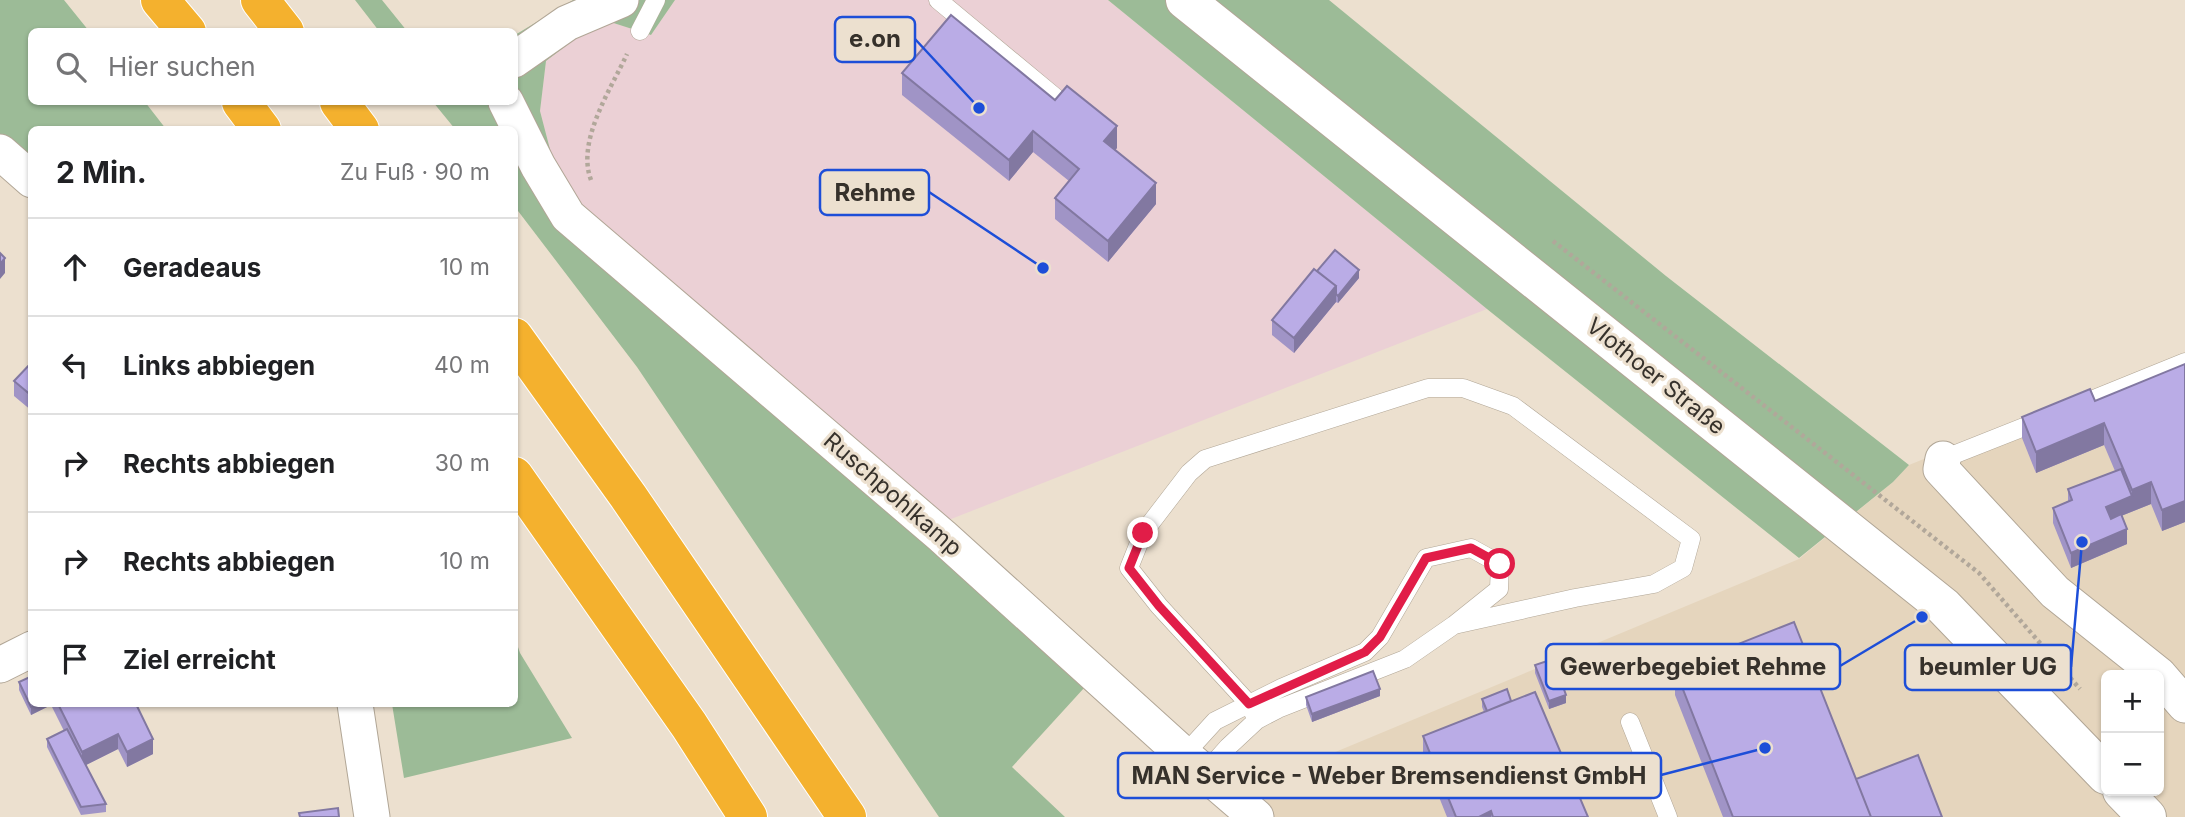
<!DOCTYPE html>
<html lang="de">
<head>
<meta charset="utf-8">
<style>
  body { margin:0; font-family:Inter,sans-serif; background:#f2f2f2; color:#202124 }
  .controls { position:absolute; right:21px; bottom:21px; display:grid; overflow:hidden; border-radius:10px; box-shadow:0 2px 5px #0004 }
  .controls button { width:63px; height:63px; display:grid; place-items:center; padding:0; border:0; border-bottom:2px solid #e0e0e0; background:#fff; color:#202124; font:35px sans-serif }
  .stop { position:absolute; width:21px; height:21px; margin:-16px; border:5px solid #e11d48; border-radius:50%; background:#fff }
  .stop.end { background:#e11d48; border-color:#fff; box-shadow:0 2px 7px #0008 }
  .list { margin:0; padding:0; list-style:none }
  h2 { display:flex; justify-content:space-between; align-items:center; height:91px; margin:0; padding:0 28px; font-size:30px }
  h2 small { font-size:23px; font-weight:400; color:#757577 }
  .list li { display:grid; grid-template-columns:46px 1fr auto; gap:21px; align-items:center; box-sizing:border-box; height:98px; padding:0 28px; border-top:2px solid #e0e0e0 }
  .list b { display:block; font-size:26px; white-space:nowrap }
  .list em { font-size:23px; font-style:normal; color:#757577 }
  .icon { flex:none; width:38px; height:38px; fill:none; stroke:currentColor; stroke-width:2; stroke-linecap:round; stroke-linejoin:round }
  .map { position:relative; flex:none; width:2185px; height:817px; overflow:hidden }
  .search { position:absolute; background:#fff; box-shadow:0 2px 5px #0004; left:28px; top:28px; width:490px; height:77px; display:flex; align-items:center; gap:18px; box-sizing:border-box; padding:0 24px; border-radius:10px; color:#757577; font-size:26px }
  .panel { position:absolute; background:#fff; box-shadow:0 2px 5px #0004; left:28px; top:126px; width:490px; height:581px; border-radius:10px }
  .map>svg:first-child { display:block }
  .built { fill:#e5d5bd; fill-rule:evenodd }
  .industrial { fill:#ebd0d5 }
  .green { fill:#9cbb97 }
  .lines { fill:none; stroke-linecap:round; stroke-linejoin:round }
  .service-casing { stroke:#b1a696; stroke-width:19 }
  .minor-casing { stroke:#b1a696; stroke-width:37 }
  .secondary-casing { stroke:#b1a696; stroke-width:40 }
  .motorway-casing { stroke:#fff; stroke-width:40 }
  .path { stroke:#b1a79a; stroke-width:4.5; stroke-dasharray:3.5 3.5; stroke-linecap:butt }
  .service { stroke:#fff; stroke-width:18 }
  .minor { stroke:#fff; stroke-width:35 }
  .secondary { stroke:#fff; stroke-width:38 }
  .motorway { stroke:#f4b12e; stroke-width:38 }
  .wall { fill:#a094c6 }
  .shaded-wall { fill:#8278a1 }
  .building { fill:#baace6; stroke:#8278a1; stroke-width:2 }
  .route { stroke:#e11d48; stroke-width:9 }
  .labels { text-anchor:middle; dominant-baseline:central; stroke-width:6; stroke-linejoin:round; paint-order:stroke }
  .street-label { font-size:23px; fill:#36312b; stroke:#ece0cf }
  .leader { fill:none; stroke:#1d4ed8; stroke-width:2.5 }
  .callout-dot { fill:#1d4ed8; stroke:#ece0cf; stroke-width:2.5 }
  .callout { fill:#ece0cf; stroke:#1d4ed8; stroke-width:2.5 }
  .callout-label { font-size:24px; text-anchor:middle; font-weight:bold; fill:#36312b }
</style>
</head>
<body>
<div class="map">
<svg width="2185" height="817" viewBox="0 0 2185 817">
  <rect width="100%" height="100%" fill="#ece0cf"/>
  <path class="built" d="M 2185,353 L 2185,817 L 1271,817 L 1244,790 L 1799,559 L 1893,482 L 1909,465 ZM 2106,675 L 2159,675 L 2159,791 L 2106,791 Z"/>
  <path class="industrial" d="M 675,0 L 1108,0 L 1487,309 L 946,521 L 577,209 L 552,157 L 540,111 L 546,61 L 601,19 L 651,35 Z"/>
  <path class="green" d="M 0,0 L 64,0 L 89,31 L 32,32 L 32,102 L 145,102 L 166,129 L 32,130 L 31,164 L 0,137 Z
    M 355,0 L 382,0 L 407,31 L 379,31 Z
    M 573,0 L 675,0 L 651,35 L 601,19 L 546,61 L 540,111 L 552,157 L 577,209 L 1095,676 L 1012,767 L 1065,817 L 939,817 L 637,367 L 515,207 L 514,130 L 455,129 L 433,102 L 514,102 L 515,35 Z
    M 1108,0 L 1329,0 L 1666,276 L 1909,465 L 1893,482 L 1799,558 L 1487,309 Z
    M 515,638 L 520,653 L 572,738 L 404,778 L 392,704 L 514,704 Z"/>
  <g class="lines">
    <defs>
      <path id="service" d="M 938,0 L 1055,97
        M 640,31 L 656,0
        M 2074,407 L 2185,362
        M 1943,459 L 2044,419
        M 1257,720 L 1249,704 L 1159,606 L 1129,568 L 1143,533 L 1189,473 L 1205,459 L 1428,388 L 1463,388 L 1513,406 L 1691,539 L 1683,568 L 1654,584 L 1575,598 L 1454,625
        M 1630,722 L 1668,817
        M 1184,755 L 1215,721 L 1281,688 L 1365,652 L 1380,637 L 1426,558 L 1471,548 L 1500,564 L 1499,589 L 1454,625 L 1405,659 L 1278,709 L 1257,720 L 1228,747 L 1205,773"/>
      <path id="minor" d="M 514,60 L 567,23 L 621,0
        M 506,102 L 538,166 L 568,216 L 942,536 L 1184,755 L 1256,817
        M 0,152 L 32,180
        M 1943,459 L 1941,469 L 2055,592 L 2159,675
        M 0,665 L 32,649
        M 2159,675 L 2185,705
        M 355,704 L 372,817"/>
      <path id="secondary" d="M 1185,0 L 1943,606 L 2106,775
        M 2122,791 L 2147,817"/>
      <path id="motorway" d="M 160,0 L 187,32
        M 260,0 L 285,32
        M 241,102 L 262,130
        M 339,102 L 360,130
        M 514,337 L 628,496 L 847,817
        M 514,476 L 689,725 L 748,817"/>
    </defs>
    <use href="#service" class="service-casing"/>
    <use href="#minor" class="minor-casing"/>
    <use href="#secondary" class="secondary-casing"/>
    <use href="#motorway" class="motorway-casing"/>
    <path class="path" d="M 591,180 C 576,141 611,89 627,54
      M 1553,241 L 1979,573 L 2080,689"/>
    <use href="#service" class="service"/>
    <use href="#minor" class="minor"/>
    <use href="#secondary" class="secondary"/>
    <use href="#motorway" class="motorway"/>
  </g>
  <path class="wall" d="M 902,73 L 1055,100 L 1117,148 L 1115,150 L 1156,204 L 1108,262 L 1055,219 L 1055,198 L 1069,181 L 1033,152 L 1009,181 L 902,95 Z
    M 1317,271 L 1359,278 L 1338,303 L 1336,302 L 1294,353 L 1272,335 L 1272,320 Z
    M 32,362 L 32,411 L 14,396 L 14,381 Z
    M 2185,364 L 2185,522 L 2162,531 L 2151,504 L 2121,516 L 2127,544 L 2071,568 L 2053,523 L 2053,508 L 2068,501 L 2068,489 L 2115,471 L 2104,445 L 2036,473 L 2022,438 L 2022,417 L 2095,401 Z
    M 1535,665 L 1566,703 L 1549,709 L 1535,673 Z
    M 1675,669 L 1856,779 L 1942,817 L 1723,817 L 1675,695 Z
    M 19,682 L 32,704 L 136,704 L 153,754 L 127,767 L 118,749 L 86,765 L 106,804 L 106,812 L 81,815 L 47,747 L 47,739 L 64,731 L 51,705 L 31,715 L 19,690 Z
    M 1380,696 L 1312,722 L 1306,705 L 1306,697 Z
    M 1482,699 L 1511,701 L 1588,817 L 1447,817 L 1423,757 L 1423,736 L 1484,712 L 1482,707 Z"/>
  <path class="shaded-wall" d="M 1117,126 L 1117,148 L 1104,162 L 1104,141 Z
    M 1033,131 L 1033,152 L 1009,181 L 1009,160 Z
    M 1156,183 L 1156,204 L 1108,262 L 1108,241 Z
    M 5,258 L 5,273 L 0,279 L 0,264 Z
    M 1359,270 L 1359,278 L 1338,303 L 1338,296 Z
    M 1336,286 L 1336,302 L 1294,353 L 1294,338 Z
    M 2104,423 L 2104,445 L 2036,473 L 2036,452 Z
    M 2151,482 L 2151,504 L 2106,522 L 2106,507 L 2132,496 L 2132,490 Z
    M 2185,501 L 2185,522 L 2162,531 L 2162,510 Z
    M 2127,529 L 2127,544 L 2071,568 L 2071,553 Z
    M 1380,689 L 1380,696 L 1312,722 L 1312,714 Z
    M 1566,695 L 1566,703 L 1549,709 L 1549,701 Z
    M 38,704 L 51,704 L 51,705 L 31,715 L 31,707 Z
    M 118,734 L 118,749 L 82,767 L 82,752 Z
    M 153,739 L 153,754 L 127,767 L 127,752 Z
    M 1491,811 L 1491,817 L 1479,817 Z"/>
  <path class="building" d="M 951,15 L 1055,100 L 1067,86 L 1117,126 L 1104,141 L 1156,183 L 1108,241 L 1055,198 L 1079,169 L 1033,131 L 1009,160 L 902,73 Z
    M 1335,250 L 1359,270 L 1338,296 L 1336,294 L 1336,286 L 1317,271 Z
    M 0,253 L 5,258 L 0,264 Z
    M 1314,269 L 1336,286 L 1294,338 L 1272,320 Z
    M 32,362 L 32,396 L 14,381 Z
    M 2185,364 L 2185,501 L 2162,510 L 2151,482 L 2132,490 L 2104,423 L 2036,452 L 2022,417 L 2090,389 L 2095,401 Z
    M 2121,469 L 2132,496 L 2106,507 L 2111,519 L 2121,514 L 2127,529 L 2071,553 L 2053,508 L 2072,500 L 2068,489 Z
    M 1794,622 L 1871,817 L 1733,817 L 1675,669 Z
    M 1553,659 L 1566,695 L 1549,701 L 1535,665 Z
    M 1373,671 L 1380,689 L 1312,714 L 1306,697 Z
    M 32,676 L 32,704 L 38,704 L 31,707 L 19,682 Z
    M 1507,689 L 1511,701 L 1487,711 L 1482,699 Z
    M 1535,692 L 1588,817 L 1493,817 L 1491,811 L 1479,817 L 1456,817 L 1423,736 Z
    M 58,704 L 136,704 L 153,739 L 127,752 L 118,734 L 82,752 Z
    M 67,729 L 106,804 L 81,807 L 47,739 Z
    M 1918,755 L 1942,817 L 1871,817 L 1856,779 Z
    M 338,808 L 339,817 L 300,817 L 299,813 Z"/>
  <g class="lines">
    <path class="route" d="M 1143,533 L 1129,568 L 1159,606 L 1249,704 L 1365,652 L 1380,637 L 1426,558 L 1471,548 L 1500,564"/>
  </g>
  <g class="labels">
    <g class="street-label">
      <text transform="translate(1656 376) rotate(39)">Vlothoer Straße</text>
      <text transform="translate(893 494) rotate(41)">Ruschpohlkamp</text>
    </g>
  </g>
  <path class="leader" d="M979 108L915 39M1043 268L929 192M1922 617L1840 666M2082 542L2071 667M1765 748L1661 775"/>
  <g class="callout-dot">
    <circle cx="979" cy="108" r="7"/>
    <circle cx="1043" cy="268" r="7"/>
    <circle cx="1922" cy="617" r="7"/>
    <circle cx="2082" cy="542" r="7"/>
    <circle cx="1765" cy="748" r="7"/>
  </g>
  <g class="callout">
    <rect x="835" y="17" width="80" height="45" rx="7"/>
    <rect x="820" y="170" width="109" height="45" rx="7"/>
    <rect x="1546" y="644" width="294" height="45" rx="7"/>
    <rect x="1905" y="645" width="166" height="45" rx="7"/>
    <rect x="1118" y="753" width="543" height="45" rx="7"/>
  </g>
  <g class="callout-label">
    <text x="875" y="47">e.on</text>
    <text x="875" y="201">Rehme</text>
    <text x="1693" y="675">Gewerbegebiet Rehme</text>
    <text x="1988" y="675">beumler UG</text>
    <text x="1389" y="784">MAN Service - Weber Bremsendienst GmbH</text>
  </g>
</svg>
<div class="controls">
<button>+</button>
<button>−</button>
</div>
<div class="stop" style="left:1500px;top:564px"></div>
<div class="stop end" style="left:1143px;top:533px"></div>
<div class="search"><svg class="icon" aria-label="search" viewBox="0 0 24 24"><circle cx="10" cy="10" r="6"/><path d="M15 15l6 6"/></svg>Hier suchen</div>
<section class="panel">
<h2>2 Min.<small>Zu Fuß · 90 m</small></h2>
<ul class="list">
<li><svg class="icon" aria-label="ahead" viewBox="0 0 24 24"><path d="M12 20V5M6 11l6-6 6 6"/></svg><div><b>Geradeaus</b></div><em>10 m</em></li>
<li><svg class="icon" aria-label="left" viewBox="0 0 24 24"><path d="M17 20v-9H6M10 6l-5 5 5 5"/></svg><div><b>Links abbiegen</b></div><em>40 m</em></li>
<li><svg class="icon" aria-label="right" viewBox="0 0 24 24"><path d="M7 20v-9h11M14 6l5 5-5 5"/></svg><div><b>Rechts abbiegen</b></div><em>30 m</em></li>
<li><svg class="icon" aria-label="right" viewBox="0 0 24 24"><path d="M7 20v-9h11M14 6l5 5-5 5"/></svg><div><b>Rechts abbiegen</b></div><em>10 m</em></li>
<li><svg class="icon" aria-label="arrive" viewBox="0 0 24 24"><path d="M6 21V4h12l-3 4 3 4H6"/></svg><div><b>Ziel erreicht</b></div></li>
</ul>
</section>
</div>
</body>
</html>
